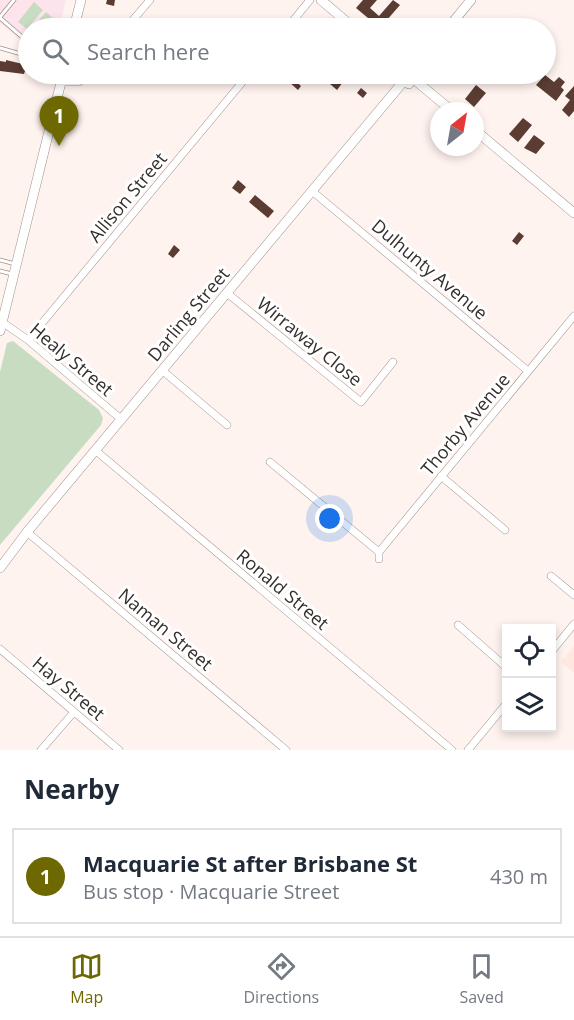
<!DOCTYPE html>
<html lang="en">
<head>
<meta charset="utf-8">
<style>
  body { margin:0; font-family:"Open Sans",sans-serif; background:#f2f2f3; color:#1f2937 }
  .controls { position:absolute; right:18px; bottom:18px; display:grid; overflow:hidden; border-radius:0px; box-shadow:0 3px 9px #0003 }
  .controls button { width:54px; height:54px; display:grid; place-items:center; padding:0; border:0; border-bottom:2px solid #e0e1e3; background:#fff; color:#1f2937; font:30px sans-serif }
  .compass { position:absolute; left:430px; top:102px; width:54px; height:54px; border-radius:50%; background:#fff; box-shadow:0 3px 9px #0003; rotate:31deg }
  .you { position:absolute; left:330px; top:519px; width:21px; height:21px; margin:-15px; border:4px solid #fff; border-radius:50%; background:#1a73e8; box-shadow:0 0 0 9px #1a73e833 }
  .badge { display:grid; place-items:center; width:39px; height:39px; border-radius:50%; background:#6e6800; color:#fff; font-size:20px; font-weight:700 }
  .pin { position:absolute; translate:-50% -50px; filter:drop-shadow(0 2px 3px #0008) }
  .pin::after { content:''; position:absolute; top:32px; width:21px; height:18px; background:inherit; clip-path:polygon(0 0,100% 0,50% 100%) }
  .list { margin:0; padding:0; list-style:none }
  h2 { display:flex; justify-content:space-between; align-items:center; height:78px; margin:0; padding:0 24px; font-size:26px }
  h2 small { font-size:20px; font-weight:400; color:#747a83 }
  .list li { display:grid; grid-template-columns:39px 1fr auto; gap:18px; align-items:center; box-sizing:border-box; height:96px; margin:0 12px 12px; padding:0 12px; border:2px solid #e0e1e3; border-radius:0px }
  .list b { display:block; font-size:22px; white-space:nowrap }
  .list p { margin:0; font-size:20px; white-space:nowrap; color:#747a83 }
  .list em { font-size:20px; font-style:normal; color:#747a83 }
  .icon { flex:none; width:33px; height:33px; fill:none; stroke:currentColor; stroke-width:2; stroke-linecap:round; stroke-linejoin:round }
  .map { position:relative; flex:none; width:574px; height:750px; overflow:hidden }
  .search { position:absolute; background:#fff; box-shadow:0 3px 9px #0003; left:18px; right:18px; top:18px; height:66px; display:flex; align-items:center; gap:15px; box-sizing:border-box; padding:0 21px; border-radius:33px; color:#747a83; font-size:22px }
  .sheet { height:186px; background:#fff }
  nav { display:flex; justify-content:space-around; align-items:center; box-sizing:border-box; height:84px; border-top:2px solid #e0e1e3; background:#fff; font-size:16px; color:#747a83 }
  nav a { display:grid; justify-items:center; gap:3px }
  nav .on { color:#6e6800 }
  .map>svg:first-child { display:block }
  .commercial { fill:#fde4ec }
  .built { fill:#ffe8e0 }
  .green { fill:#c8dcc1 }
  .building { fill:#5a3c32 }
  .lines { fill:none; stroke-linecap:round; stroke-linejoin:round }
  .lane-casing { stroke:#9e918c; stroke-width:4.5 }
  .street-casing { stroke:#9e918c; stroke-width:8 }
  .secondary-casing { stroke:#9e918c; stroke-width:10 }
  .lane { stroke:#fff; stroke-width:3 }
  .street { stroke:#fff; stroke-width:7 }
  .secondary { stroke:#fff; stroke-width:9 }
  .labels { text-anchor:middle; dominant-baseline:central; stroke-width:6; stroke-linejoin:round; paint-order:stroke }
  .street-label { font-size:18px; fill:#342e2c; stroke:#fff }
</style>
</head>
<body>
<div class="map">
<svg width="574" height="750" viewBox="0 0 574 750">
  <rect width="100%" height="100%" fill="#fff3ef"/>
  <path class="commercial" d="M 0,0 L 66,0 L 59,28 L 28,28 L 28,47 L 0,23 Z"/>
  <path class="built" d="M 574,646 L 574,673 L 561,662 Z"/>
  <path class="green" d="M 34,2 L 43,10 L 27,29 L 18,22 Z
    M 46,12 L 55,20 L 48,28 L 32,28 Z
    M 13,341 L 99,410 L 103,418 L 101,425 L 0,545 L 0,372 L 7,343 Z"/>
  <path class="building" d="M 107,0 L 115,0 L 114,6 L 106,4 Z
    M 363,0 L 377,0 L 370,8 L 379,16 L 393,0 L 400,5 L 380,28 L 356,8 Z
    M 313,20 L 323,28 L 305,28 Z
    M 6,60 L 27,65 L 24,74 L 0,71 L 0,61 L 6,62 Z
    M 545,75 L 554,82 L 559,77 L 565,82 L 561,87 L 564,90 L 556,101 L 536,85 Z
    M 336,77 L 343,82 L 337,90 L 330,84 Z
    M 292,78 L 301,86 L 298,90 L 288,81 Z
    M 476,85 L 486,93 L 474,107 L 465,99 Z
    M 574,86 L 574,111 L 569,117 L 562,110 L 570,100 L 565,96 Z
    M 361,88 L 367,93 L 363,98 L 357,93 Z
    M 523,118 L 532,125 L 518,142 L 509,134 Z
    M 534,135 L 545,143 L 536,154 L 524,148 Z
    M 238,180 L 246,187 L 240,194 L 232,188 Z
    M 255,195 L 274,211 L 268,218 L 249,202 Z
    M 519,232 L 524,236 L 517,245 L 512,241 Z
    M 174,245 L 180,250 L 173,258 L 168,254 Z"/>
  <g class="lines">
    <defs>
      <path id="lane" d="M 0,17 L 14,0
        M 0,18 L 28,42
        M 0,48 L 28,56
        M 0,260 L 15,264
        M 0,271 L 12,274"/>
      <path id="street" d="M 126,28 L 150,0
        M 287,28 L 310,0
        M 61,82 L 79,82 L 88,74
        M 312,191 L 528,371
        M 227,293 L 361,402 L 393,362
        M 2,322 L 28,340 L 122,420
        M 28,340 L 249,74
        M 163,371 L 227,425
        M 95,450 L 452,750
        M 270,462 L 379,552 L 379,559
        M 441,476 L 505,530
        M 27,532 L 286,750
        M 379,552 L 574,316
        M 551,576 L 574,595
        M 458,625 L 506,667
        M 0,649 L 119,750
        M 552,651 L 574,624
        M 41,750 L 74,712
        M 468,750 L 506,704"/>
      <path id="secondary" d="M 321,0 L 354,28
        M 74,28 L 81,0
        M 448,28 L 471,0
        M 400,74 L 401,80 L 409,84
        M 416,81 L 452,111
        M 475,130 L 574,213
        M 0,331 L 63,74
        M 0,568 L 27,532 L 403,82"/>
    </defs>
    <use href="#lane" class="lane-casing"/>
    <use href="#street" class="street-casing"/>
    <use href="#secondary" class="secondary-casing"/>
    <use href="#lane" class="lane"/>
    <use href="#street" class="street"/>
    <use href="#secondary" class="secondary"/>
  </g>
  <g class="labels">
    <g class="street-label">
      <text transform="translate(127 197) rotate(-50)">Allison Street</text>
      <text transform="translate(430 269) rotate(40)">Dulhunty Avenue</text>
      <text transform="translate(188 314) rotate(-50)">Darling Street</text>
      <text transform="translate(310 341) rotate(39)">Wirraway Close</text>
      <text transform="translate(72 359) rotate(40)">Healy Street</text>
      <text transform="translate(465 424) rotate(-50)">Thorby Avenue</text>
      <text transform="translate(283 589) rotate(40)">Ronald Street</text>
      <text transform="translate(166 629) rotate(40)">Naman Street</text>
      <text transform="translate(69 688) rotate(40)">Hay Street</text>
    </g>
  </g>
</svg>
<div class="controls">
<button><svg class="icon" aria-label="locate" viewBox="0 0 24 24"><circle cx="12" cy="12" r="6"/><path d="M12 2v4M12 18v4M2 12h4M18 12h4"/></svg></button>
<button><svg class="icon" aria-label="layers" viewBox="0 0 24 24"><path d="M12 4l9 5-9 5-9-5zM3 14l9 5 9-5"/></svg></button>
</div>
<svg class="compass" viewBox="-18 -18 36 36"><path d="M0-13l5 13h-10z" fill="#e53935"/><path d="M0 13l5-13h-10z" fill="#747a83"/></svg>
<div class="you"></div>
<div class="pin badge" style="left:59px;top:146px">1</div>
<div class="search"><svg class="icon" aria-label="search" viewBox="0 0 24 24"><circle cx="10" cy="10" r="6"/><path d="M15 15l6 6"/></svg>Search here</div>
</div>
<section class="sheet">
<h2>Nearby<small></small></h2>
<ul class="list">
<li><span class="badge">1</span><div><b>Macquarie St after Brisbane St</b><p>Bus stop · Macquarie Street</p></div><em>430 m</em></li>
</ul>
</section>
<nav>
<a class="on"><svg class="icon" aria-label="map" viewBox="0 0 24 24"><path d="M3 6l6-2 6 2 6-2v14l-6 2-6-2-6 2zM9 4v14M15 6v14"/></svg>Map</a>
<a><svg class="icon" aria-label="directions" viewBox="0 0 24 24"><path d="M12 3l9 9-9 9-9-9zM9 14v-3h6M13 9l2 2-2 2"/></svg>Directions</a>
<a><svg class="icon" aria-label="saved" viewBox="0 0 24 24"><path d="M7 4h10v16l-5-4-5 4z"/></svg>Saved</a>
</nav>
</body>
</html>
